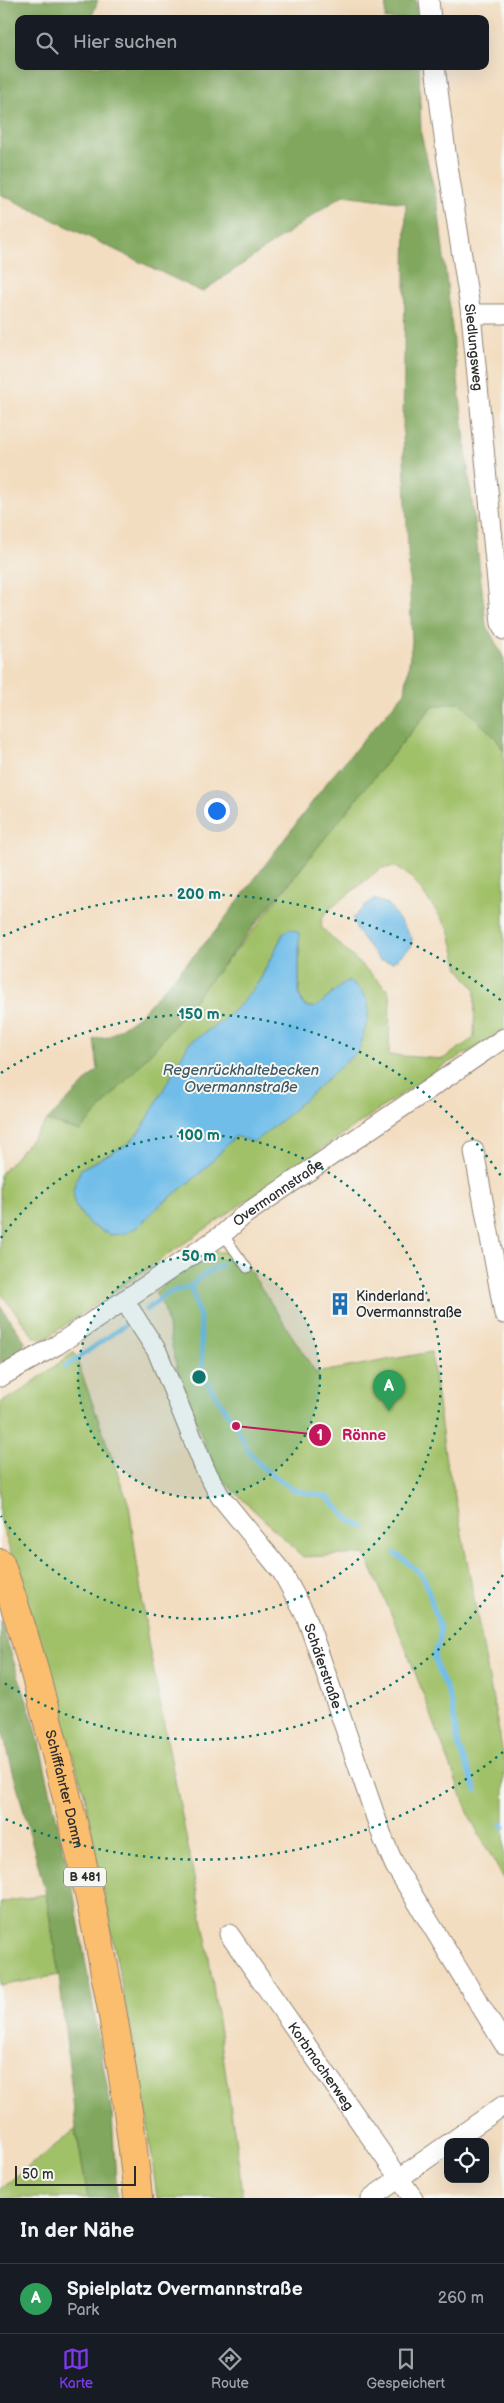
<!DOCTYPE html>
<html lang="de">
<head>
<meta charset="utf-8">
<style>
  body { margin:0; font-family:"Balsamiq Sans",sans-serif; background:#242831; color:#f1f3f6 }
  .controls { position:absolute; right:15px; bottom:15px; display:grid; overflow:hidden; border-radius:10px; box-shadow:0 5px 20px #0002 }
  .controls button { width:45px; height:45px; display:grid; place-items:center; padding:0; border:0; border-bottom:1px solid #363941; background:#171b24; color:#f1f3f6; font:25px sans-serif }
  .scale { position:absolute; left:15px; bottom:12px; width:121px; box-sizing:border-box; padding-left:5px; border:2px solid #2b2b2b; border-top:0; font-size:14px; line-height:18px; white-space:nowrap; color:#2b2b2b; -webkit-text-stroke:4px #f6f6f2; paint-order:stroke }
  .you { position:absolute; left:216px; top:810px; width:18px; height:18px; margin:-12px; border:4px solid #fff; border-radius:50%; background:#1a73e8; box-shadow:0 0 0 8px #1a73e833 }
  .badge { display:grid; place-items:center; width:32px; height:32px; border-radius:50%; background:#7c3aed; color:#fff; font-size:16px; font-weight:700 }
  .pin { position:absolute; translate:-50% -41px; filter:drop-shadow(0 1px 2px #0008) }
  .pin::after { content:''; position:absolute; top:26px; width:18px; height:15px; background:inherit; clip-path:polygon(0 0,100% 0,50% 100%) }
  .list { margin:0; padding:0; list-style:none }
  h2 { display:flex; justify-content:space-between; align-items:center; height:65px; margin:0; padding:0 20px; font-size:21px }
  h2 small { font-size:16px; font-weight:400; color:#9ea1a6 }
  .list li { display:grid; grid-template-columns:32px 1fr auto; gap:15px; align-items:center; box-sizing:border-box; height:70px; padding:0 20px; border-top:1px solid #363941 }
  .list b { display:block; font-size:19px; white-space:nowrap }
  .list p { margin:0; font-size:16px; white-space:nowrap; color:#9ea1a6 }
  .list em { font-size:16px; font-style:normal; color:#9ea1a6 }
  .icon { flex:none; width:28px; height:28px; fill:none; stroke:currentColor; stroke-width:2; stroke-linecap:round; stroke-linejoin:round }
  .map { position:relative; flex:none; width:504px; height:2198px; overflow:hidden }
  .search { position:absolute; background:#171b24; box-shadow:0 5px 20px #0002; left:15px; right:15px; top:15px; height:55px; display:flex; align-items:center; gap:12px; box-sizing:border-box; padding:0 18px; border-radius:10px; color:#9ea1a6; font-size:19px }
  .sheet { height:135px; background:#171b24 }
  nav { display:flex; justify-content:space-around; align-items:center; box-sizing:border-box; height:70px; border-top:1px solid #363941; background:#171b24; font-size:14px; color:#9ea1a6 }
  nav a { display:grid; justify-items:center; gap:2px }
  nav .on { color:#7c3aed }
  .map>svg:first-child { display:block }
  .green { fill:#a1c169; stroke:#66764a; fill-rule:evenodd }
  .forest { fill:#80a75d; stroke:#566944 }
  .water { fill:#6fbde9; stroke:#4d748a }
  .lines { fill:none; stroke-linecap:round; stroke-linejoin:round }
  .stream { stroke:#6fbde9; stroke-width:5 }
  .service-casing { stroke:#8f8476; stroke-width:11 }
  .minor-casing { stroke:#8f8476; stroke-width:21 }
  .primary-casing { stroke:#8f8476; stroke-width:30 }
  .service { stroke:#fff; stroke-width:9 }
  .minor { stroke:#fff; stroke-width:19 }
  .primary { stroke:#fbbd6e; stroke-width:28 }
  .ring { fill:none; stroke:#0f766e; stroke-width:2.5; stroke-dasharray:2.5 5 }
  .labels { text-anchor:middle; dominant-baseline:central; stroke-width:4; stroke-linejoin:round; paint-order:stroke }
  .shield { fill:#f6f6f2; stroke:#686867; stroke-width:1 }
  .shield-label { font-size:12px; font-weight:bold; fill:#2b2b2b }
  .street-label { font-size:14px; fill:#2b2b2b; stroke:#f6f6f2 }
  .poi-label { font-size:14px; fill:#2b2b2b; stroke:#f6f6f2; text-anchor:start }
  .water-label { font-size:15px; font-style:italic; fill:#3f5764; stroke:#f6f6f2 }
  .centre { fill:#0f766e; stroke:#f6f6f2; stroke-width:2.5 }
  .ring-label { font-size:15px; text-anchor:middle; font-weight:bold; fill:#0f766e; stroke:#f6f6f2; stroke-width:4; stroke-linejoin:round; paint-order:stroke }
  .leader { fill:none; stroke:#c2185b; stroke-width:2 }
  .callout-dot { fill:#c2185b; stroke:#f6f6f2; stroke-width:2 }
  .mark-label { font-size:15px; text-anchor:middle; font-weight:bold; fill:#fff }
  .callout-label { font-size:15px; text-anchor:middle; font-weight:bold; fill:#c2185b; stroke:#f6f6f2; stroke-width:4; stroke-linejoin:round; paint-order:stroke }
</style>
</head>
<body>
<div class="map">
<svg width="504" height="2198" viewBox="0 0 504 2198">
  <rect width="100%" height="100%" fill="#f6f6f2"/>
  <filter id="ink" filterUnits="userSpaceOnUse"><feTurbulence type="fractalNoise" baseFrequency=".02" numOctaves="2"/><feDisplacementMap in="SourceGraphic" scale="10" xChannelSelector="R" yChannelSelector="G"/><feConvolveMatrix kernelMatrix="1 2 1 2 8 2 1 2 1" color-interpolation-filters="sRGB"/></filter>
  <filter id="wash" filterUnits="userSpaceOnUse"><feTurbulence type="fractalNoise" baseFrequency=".0096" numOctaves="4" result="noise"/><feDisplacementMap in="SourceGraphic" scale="20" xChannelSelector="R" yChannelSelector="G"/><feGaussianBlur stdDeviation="1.12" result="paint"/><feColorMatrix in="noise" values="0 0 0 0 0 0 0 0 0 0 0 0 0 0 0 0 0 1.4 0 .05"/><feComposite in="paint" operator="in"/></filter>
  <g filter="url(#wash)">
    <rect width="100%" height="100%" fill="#f3ddc0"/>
    <path class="green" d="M 459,702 L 497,740 L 504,751 L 504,1029 L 485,1043 L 444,1065 L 45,1339 L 33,1336 L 0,1292 L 0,1175 L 47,1121 L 80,1131 L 256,927 L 334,826 L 432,707 ZM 398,867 L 413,879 L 449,929 L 459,969 L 475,989 L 474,1038 L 443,1059 L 389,1055 L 390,996 L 387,989 L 322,928 L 321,923 L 325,913 L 381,868 ZM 284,932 L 299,945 L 299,995 L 304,1006 L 314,1008 L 325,1002 L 333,991 L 235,1136 L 203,1171 L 158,1207 L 140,1225 L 111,1235 C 79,1220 65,1204 81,1169 L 128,1144 L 143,1127 L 221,1022 L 243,1002 L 260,980 Z
      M 212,1252 L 229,1252 L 249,1269 L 316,1373 L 431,1352 L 446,1461 L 453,1486 L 504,1759 L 504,1879 L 471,1820 L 403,1641 L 365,1554 L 303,1557 L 218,1476 L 180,1383 L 164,1308 L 155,1292 Z
      M 74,1352 L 129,1505 L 148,1642 L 207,1944 L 239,2165 L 242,2198 L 157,2198 L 146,2112 L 85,1796 L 0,1518 L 0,1403 L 18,1393 Z
      M 46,1894 L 59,1975 L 0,1986 L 0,1903 Z
      M 76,2129 L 88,2198 L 0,2198 L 0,2189 Z"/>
    <path class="forest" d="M 0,0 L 98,0 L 91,19 L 19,19 L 19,66 L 419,66 L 421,134 L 438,206 L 486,624 L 504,659 L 504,751 L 497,740 L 459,702 L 431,707 L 158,1045 L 80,1131 L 47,1121 L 98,1069 L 94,1039 L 108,1037 L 139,1016 L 214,933 L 328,781 L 405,692 L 412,642 L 403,433 L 406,203 L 343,195 L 202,292 L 0,194 Z
      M 386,0 L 416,0 L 417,19 L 385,19 Z
      M 0,1306 L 25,1341 L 23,1352 L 0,1364 Z
      M 0,1620 L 36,1729 L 73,1890 L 112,2115 L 117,2198 L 88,2198 L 76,2129 L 59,1975 L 46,1894 L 0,1723 Z"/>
    <path class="water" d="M 373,899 L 388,904 L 412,938 L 411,947 L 393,962 L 379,960 L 357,931 L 353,918 Z
      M 290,929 L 299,933 L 299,995 L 304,1006 L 314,1008 C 326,1001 334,991 345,982 L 351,982 L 359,988 L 368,1001 L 368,1018 L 359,1050 L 283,1119 L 254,1142 L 235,1136 L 203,1171 L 158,1207 L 140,1225 L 127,1233 L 111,1235 L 90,1225 L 75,1206 L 73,1189 L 81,1169 L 128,1144 L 143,1127 L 189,1043 L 221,1022 L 243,1002 L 260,980 L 284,932 Z"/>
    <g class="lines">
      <path class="stream" d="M 191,1286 L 200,1318 L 203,1376 L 236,1426 L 247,1449 L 263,1468 L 294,1490 L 327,1497 L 351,1521 L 364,1527
        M 146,1310 L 168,1293 L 191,1286 L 202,1276 L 221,1265
        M 65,1367 L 125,1325
        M 395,1553 L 418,1571 L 425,1580 L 440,1629 L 440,1638 L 434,1656 L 437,1666 L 451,1701 L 458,1745 L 476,1790
        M 501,1824 L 504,1827"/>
    </g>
  </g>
  <g filter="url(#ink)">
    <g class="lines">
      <defs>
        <path id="service" d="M 223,1234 L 247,1268"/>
        <g id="minor">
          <path d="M 429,0 L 431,19"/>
          <path id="s1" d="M 435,66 L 446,153 L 471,314 L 501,623 L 504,630"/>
          <path d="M 471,314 L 504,314"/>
          <path d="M 474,1151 L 504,1314"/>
          <path id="s2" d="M 124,1300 L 157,1351 L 205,1469 L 220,1496 L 282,1572 L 306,1616 L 384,1841 L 395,1866 L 504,2044"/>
          <path id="s3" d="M 0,1377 L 57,1345 L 207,1245 L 223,1234 L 244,1215 L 504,1038"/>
          <path id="s4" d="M 229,1934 L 413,2198"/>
          <path d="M 451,2142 L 504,2105"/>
          <path d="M 371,2198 L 448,2144"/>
        </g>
        <g id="primary">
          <path id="s5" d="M 0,1563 C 30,1645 50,1730 71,1814 C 101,1941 126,2068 138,2198"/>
        </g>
      </defs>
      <use href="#service" class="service-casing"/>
      <use href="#minor" class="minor-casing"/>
      <use href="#primary" class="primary-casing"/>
      <use href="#service" class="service"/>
      <use href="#minor" class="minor"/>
      <use href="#primary" class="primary"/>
    </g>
  </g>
  <circle cx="199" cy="1377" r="121" fill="#0f766e" fill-opacity=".12"/>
  <g class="ring">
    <circle cx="199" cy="1377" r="121"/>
    <path d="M1 1238A242 242 0 1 1 1 1516"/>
    <path d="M503 1575A363 363 0 0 1 1 1681M1 1073A363 363 0 0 1 503 1179"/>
    <path d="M503 1752A483 483 0 0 1 3 1818M3 936A483 483 0 0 1 503 1002"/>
  </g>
  <defs>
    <symbol id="building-bare" viewBox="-9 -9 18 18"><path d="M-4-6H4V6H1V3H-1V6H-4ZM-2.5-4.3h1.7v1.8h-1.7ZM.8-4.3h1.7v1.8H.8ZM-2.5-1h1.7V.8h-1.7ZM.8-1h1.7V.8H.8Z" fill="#1f6fb2" stroke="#f6f6f2" stroke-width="2.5" paint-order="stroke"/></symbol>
  </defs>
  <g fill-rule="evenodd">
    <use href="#building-bare" x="324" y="1288" width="32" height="32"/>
  </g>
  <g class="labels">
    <rect class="shield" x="64" y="1867.5" width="42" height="19" rx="4"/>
    <g class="shield-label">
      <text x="85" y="1877">B 481</text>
    </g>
    <g class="street-label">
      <text stroke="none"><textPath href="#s1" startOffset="284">Siedlungsweg</textPath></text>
      <text stroke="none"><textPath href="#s3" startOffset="334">Overmannstraße</textPath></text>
      <text stroke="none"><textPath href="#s2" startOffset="420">Schäferstraße</textPath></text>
      <text stroke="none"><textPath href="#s5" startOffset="235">Schifffahrter Damm</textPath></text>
      <text stroke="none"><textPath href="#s4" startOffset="161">Korbmacherweg</textPath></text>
    </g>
    <g class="poi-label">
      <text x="356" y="1296">Kinderland<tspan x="356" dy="16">Overmannstraße</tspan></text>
    </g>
    <g class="water-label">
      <text x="241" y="1070">Regenrückhaltebecken<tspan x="241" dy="17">Overmannstraße</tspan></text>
    </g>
  </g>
  <circle cx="199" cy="1377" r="8" class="centre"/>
  <g class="ring-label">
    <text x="199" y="899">200 m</text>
    <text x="199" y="1019">150 m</text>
    <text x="199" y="1140">100 m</text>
    <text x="199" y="1261">50 m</text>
  </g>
  <path class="leader" d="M236 1426L320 1435"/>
  <g class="callout-dot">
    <circle cx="236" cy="1426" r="5"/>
    <circle cx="320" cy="1435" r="12"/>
  </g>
  <g class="mark-label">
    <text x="320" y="1440">1</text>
  </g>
  <g class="callout-label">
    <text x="364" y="1440">Rönne</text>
  </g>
</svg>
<div class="controls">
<button><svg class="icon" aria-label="locate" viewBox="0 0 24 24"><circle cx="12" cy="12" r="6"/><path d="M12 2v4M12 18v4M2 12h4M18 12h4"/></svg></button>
</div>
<div class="scale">50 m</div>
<div class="you"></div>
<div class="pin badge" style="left:389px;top:1411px;background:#2e9e5b">A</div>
<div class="search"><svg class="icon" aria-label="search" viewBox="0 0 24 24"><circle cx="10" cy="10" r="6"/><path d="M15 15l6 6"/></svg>Hier suchen</div>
</div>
<section class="sheet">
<h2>In der Nähe<small></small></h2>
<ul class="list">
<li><span class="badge" style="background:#2e9e5b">A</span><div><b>Spielplatz Overmannstraße</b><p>Park</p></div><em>260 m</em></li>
</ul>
</section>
<nav>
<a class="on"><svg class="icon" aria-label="map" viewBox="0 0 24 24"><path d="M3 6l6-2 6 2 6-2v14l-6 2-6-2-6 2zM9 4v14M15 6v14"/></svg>Karte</a>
<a><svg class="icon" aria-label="directions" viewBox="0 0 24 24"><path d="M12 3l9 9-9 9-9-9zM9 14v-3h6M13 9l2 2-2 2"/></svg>Route</a>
<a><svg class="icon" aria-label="saved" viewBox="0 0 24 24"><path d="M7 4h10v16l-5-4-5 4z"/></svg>Gespeichert</a>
</nav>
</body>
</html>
